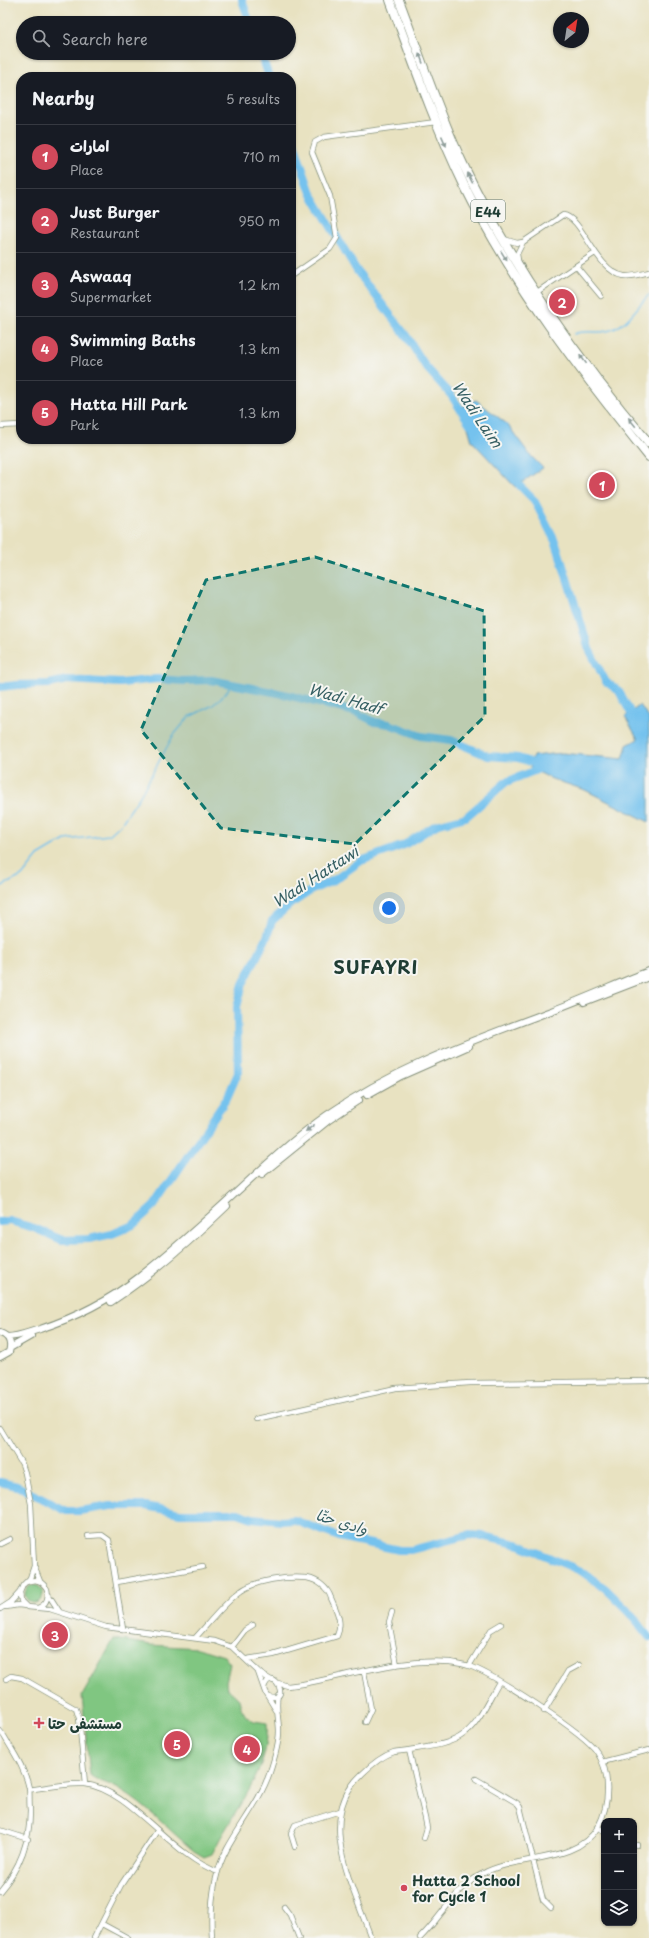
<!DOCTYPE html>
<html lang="en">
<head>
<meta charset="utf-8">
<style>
  body { margin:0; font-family:"Playpen Sans","Playpen Sans Arabic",sans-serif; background:#242831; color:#f1f3f6 }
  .controls { position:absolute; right:12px; bottom:12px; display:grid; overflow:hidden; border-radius:8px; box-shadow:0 1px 3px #0004 }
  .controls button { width:36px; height:36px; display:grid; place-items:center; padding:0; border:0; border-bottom:1px solid #363941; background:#171b24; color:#f1f3f6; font:20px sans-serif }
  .compass { position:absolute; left:553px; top:12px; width:36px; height:36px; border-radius:50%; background:#171b24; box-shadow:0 1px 3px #0004; rotate:30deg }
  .you { position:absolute; left:389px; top:908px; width:14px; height:14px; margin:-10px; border:3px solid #fff; border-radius:50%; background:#1a73e8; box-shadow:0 0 0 6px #1a73e833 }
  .badge { display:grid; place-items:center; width:26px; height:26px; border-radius:50%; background:#d1495b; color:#fff; font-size:13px; font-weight:700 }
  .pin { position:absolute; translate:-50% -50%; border:2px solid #fff; box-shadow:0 1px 4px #0006 }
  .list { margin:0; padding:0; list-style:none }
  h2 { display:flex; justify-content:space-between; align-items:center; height:52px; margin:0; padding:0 16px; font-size:17px }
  h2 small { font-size:13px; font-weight:400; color:#9ea1a6 }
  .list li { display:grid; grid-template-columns:26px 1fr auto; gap:12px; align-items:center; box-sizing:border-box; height:64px; padding:0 16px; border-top:1px solid #363941 }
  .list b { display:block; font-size:15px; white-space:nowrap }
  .list p { margin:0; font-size:13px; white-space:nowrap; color:#9ea1a6 }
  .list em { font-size:13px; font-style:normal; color:#9ea1a6 }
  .icon { flex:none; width:22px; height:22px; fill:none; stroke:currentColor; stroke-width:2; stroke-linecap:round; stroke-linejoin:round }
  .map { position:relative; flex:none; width:649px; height:1938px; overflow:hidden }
  .search { position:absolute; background:#171b24; box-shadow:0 1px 3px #0004; left:16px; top:16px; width:280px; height:44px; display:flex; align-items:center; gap:10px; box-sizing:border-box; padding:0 14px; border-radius:22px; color:#9ea1a6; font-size:15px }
  .panel { position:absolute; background:#171b24; box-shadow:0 1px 3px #0004; left:16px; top:72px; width:280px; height:372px; border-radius:16px }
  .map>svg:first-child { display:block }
  .green { fill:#80c681; stroke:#50825a }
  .water { fill:#74c2ee; stroke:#4a8091 }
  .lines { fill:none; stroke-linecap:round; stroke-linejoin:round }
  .stream { stroke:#74c2ee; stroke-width:1.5 }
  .river { stroke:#74c2ee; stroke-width:8 }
  .street-casing { stroke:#84907a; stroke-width:6 }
  .secondary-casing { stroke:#84907a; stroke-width:8 }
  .highway-casing { stroke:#84907a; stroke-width:10 }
  .street { stroke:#fff; stroke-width:4.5 }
  .secondary { stroke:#fff; stroke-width:6 }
  .highway { stroke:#fff; stroke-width:8 }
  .oneway { fill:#8f9e9a }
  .marked { fill:#0f766e; fill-opacity:0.2; stroke:#0f766e; stroke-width:3; stroke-dasharray:8 5; stroke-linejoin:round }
  .poi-dot { fill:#d1495b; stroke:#f6f6f2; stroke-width:1.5 }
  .labels { text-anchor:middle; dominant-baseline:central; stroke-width:4; stroke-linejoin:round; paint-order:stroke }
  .shield { fill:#f6f6f2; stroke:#60746d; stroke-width:1 }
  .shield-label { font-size:13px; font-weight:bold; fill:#1f3d34 }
  .poi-label { font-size:14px; font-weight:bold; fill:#1f3d34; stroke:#f6f6f2; text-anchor:start }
  .water-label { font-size:15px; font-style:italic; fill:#345e62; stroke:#f6f6f2 }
  .district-label { font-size:18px; font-weight:bold; letter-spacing:1px; fill:#1f3d34; stroke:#f6f6f2 }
</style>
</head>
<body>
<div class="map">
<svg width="649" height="1938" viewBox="0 0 649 1938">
  <rect width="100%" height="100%" fill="#f6f6f2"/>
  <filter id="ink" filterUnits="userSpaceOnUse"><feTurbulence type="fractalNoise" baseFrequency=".025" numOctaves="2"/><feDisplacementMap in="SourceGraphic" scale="8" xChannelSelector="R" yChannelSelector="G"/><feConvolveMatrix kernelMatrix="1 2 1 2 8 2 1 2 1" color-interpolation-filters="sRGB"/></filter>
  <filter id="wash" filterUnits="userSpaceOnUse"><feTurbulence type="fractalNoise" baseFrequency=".012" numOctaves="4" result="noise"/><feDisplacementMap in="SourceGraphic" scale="16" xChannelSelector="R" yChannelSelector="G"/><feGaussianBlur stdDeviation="0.9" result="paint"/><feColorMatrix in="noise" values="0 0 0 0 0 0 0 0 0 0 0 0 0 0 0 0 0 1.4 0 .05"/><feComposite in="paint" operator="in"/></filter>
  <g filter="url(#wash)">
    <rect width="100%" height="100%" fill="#e8e2c1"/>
    <path class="green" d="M25 1594a9 9 0 1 1 18 0a9 9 0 1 1-18 0Z
      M 114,1639 L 151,1645 L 198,1648 L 224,1656 L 230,1664 L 226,1682 L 227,1688 L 239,1699 L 241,1708 L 246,1716 L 254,1721 L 267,1723 C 271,1772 232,1812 212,1854 L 204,1857 L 194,1851 C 170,1831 147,1806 120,1790 C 110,1783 98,1782 90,1775 L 82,1696 Z"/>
    <path class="water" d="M 476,400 L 507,424 L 530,455 L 543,468 L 515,487 L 472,441 L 462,407 Z
      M 640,705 L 649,718 L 649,822 L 585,790 L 552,779 L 530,768 L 533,756 L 562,753 L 623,759 L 627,745 L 638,739 L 625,717 Z"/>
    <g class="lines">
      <path class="stream" d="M 574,334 C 585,329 595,334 607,331 C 627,327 635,308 649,295
        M 0,887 L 22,876 L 38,856 L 65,840 L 109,835 L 121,824 L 140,796 L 173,736 L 189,717 L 213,705 L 226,693 L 232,683"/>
      <path class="river" d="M 242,0 L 250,23
        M 261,53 L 269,77
        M 291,135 L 311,193 L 357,271 L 407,337 L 426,367 L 451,395 L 470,424
        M 513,475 L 520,486 L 534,500 L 556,543 L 589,649 L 606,682 L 619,691 L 635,721
        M 0,687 L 17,685 L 49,684 L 67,680 L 121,683 L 157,679 L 183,681 L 211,680 L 283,694 L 343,709 L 357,713 L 375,722 L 389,724 L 421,736 L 451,740 L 488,756 L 518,758 L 542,766
        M 0,1222 L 10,1221 L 34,1228 L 62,1240 L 89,1239 L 112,1234 L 133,1225 L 154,1206 L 227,1098 L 238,1073 L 237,1007 L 243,984 L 267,937 L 272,921 L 288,906 L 312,890 L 334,880 L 361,861 L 404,845 L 436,825 L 466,817 L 506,782 L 544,767
        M 0,1482 L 17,1486 L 66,1511 L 79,1511 L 110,1506 L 146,1506 L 180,1513 L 238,1513 L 252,1518 L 281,1521 L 294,1520 L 339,1537 L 399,1550 L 411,1550 L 469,1535 L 483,1536 L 520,1545 L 581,1571 L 606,1589 L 632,1615 L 649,1637"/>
    </g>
  </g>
  <g filter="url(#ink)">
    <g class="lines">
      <defs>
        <path id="street" d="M 504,239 L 517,243 L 523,242
          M 518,260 L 517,254 L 523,242 L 563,215 C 583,217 595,271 624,276 C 632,277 641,274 649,272
          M 576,266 L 601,296
          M 291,276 L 330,249 L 337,238 L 330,196 L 312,152 L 315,142 L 324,137 L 436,122
          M 537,292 L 595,253
          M 0,426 L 21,425
          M 256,1419 L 396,1388 L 470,1383 L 649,1381
          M 0,1428 L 22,1464 L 25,1473 L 31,1504 L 34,1566 L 40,1581
          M 88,1536 L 102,1535 L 109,1540 L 123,1629
          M 0,1544 L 10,1539
          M 34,1566 L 30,1578 L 23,1585 L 20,1592 L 21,1601 L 27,1607 L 50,1609 L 106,1627 L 215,1641 L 232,1647 L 261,1674 L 273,1681
          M 27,1582 C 36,1578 42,1581 47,1589 C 49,1598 47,1604 38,1608
          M 117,1582 L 203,1567
          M 48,1594 L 59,1611
          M 6,1607 L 18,1605 L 26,1606
          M 0,1609 L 11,1602 L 20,1592
          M 392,1612 L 389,1622 L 397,1665
          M 196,1637 C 208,1624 227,1600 241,1591 C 257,1580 287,1576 307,1578 C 318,1580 328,1588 331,1598 C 337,1612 343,1622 337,1636 L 273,1655 L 247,1659
          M 232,1647 L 245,1630 L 253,1625
          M 469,1666 L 491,1630 L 501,1624
          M 258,1672 L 265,1692 L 276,1710
          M 364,1672 L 371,1709 L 365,1722
          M 6,1679 L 11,1676 L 22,1678 L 76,1709 L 79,1718 L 85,1784
          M 278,1683 L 288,1686 L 303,1684 C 350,1675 403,1658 450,1662 C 456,1663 463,1664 469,1666 C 492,1673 585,1733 597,1752 C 611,1774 610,1804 598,1827 C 576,1865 517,1854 482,1874 C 454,1889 442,1917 420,1938
          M 264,1688 C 271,1663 294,1704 268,1696
          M 544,1711 L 568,1671 L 579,1665
          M 0,1731 L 4,1736 C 14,1753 25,1769 29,1788 C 30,1795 29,1803 30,1810 C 30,1841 21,1867 0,1891
          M 409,1750 L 425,1818 L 427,1828 L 424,1838
          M 602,1762 L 649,1750
          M 476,1779 L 517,1803 L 520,1807 L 543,1900 L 551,1908
          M 29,1790 C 47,1787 66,1783 84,1784 C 130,1789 170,1855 218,1872
          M 597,1827 L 604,1831
          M 0,1830 L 28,1839
          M 634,1845 L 637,1845
          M 295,1847 L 291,1834 L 295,1825 L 340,1811
          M 284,1907 L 290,1915 L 299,1938
          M 102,1924 L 128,1938
          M 94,1938 L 121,1885 L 157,1831
          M 212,1938 C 210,1908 212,1877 227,1849 C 241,1823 260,1801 270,1772 C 274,1760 279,1744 279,1731 C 279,1719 275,1707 278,1695
          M 371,1938 C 354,1888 314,1818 362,1774 C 371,1765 382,1756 394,1752 C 399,1751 404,1751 409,1750 C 427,1747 450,1745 464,1734 C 480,1722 489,1698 499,1682"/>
        <path id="secondary" d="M 584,1002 L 649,977
          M 367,1095 L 401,1076 L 469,1046
          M 262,1174 L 329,1120 L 359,1100
          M 111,1302 C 153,1274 191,1241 227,1206
          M 0,1333 C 9,1336 12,1343 9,1352 L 0,1357
          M 7,1337 C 19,1337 29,1332 40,1329 C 77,1317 108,1301 139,1277 C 180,1245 217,1210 255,1175 C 278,1154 301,1133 327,1115 C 398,1066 472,1041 551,1011 C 584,999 616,984 649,971
          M 10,1348 L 31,1336"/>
        <path id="highway" d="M 390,0 C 413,62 435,125 464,185 C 513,284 580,371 649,457
          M 399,0 C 420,55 438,111 463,164 C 509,261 579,362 649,443"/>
      </defs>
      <use href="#street" class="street-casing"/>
      <use href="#secondary" class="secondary-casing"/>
      <use href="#highway" class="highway-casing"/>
      <use href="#street" class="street"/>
      <use href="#secondary" class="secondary"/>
      <use href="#highway" class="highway"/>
    </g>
    <defs><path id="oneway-solid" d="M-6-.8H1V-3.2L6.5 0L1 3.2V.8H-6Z"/></defs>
    <g class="oneway">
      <use href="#oneway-solid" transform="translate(421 58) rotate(-110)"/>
      <use href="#oneway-solid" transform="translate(444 141) rotate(66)"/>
      <use href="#oneway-solid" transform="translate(470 178) rotate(-117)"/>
      <use href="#oneway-solid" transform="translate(504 256) rotate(58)"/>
      <use href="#oneway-solid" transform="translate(583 359) rotate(-126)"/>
      <use href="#oneway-solid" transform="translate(632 422) rotate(-129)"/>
      <use href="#oneway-solid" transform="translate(310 1128) rotate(142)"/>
    </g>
  </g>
  <path class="marked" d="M 315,557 L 484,611 L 485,716 L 355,844 L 221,828 L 141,730 L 206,580 Z"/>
  <g class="poi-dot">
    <path d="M37 1717h4v4h4v4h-4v4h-4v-4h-4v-4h4z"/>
    <circle cx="404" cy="1888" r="4"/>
  </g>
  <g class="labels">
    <rect class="shield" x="471" y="200" width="34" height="22" rx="3"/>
    <g class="shield-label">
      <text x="488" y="211">E44</text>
    </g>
    <g class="poi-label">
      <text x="48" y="1723">مستشفى حتا</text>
      <text x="412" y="1880">Hatta 2 School<tspan x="412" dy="16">for Cycle 1</tspan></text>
    </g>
    <g class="water-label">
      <text transform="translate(478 414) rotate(56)">Wadi Laim</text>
      <text transform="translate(346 698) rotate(16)">Wadi Hadf</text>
      <text transform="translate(315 876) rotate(-33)">Wadi Hattawi</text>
      <text transform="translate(342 1521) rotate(17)">وادي حتّا</text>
    </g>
    <g class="district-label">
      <text x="376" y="966">SUFAYRI</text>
    </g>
  </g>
</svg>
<div class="controls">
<button>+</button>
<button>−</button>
<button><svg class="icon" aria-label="layers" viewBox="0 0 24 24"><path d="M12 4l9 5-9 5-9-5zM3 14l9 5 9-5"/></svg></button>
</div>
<svg class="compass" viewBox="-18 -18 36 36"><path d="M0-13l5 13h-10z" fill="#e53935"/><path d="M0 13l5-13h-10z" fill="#9ea1a6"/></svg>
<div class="you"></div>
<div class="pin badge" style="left:602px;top:485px">1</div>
<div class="pin badge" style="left:562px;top:302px">2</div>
<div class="pin badge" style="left:55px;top:1635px">3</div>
<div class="pin badge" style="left:247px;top:1749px">4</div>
<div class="pin badge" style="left:177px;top:1744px">5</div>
<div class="search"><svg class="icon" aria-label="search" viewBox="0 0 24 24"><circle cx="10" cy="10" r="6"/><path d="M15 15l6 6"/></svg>Search here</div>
<section class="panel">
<h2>Nearby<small>5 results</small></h2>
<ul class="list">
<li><span class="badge">1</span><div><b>امارات</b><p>Place</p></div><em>710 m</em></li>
<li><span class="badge">2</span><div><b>Just Burger</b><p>Restaurant</p></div><em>950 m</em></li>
<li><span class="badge">3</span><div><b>Aswaaq</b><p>Supermarket</p></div><em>1.2 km</em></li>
<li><span class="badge">4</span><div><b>Swimming Baths</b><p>Place</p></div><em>1.3 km</em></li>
<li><span class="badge">5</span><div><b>Hatta Hill Park</b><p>Park</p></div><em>1.3 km</em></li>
</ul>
</section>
</div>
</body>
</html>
